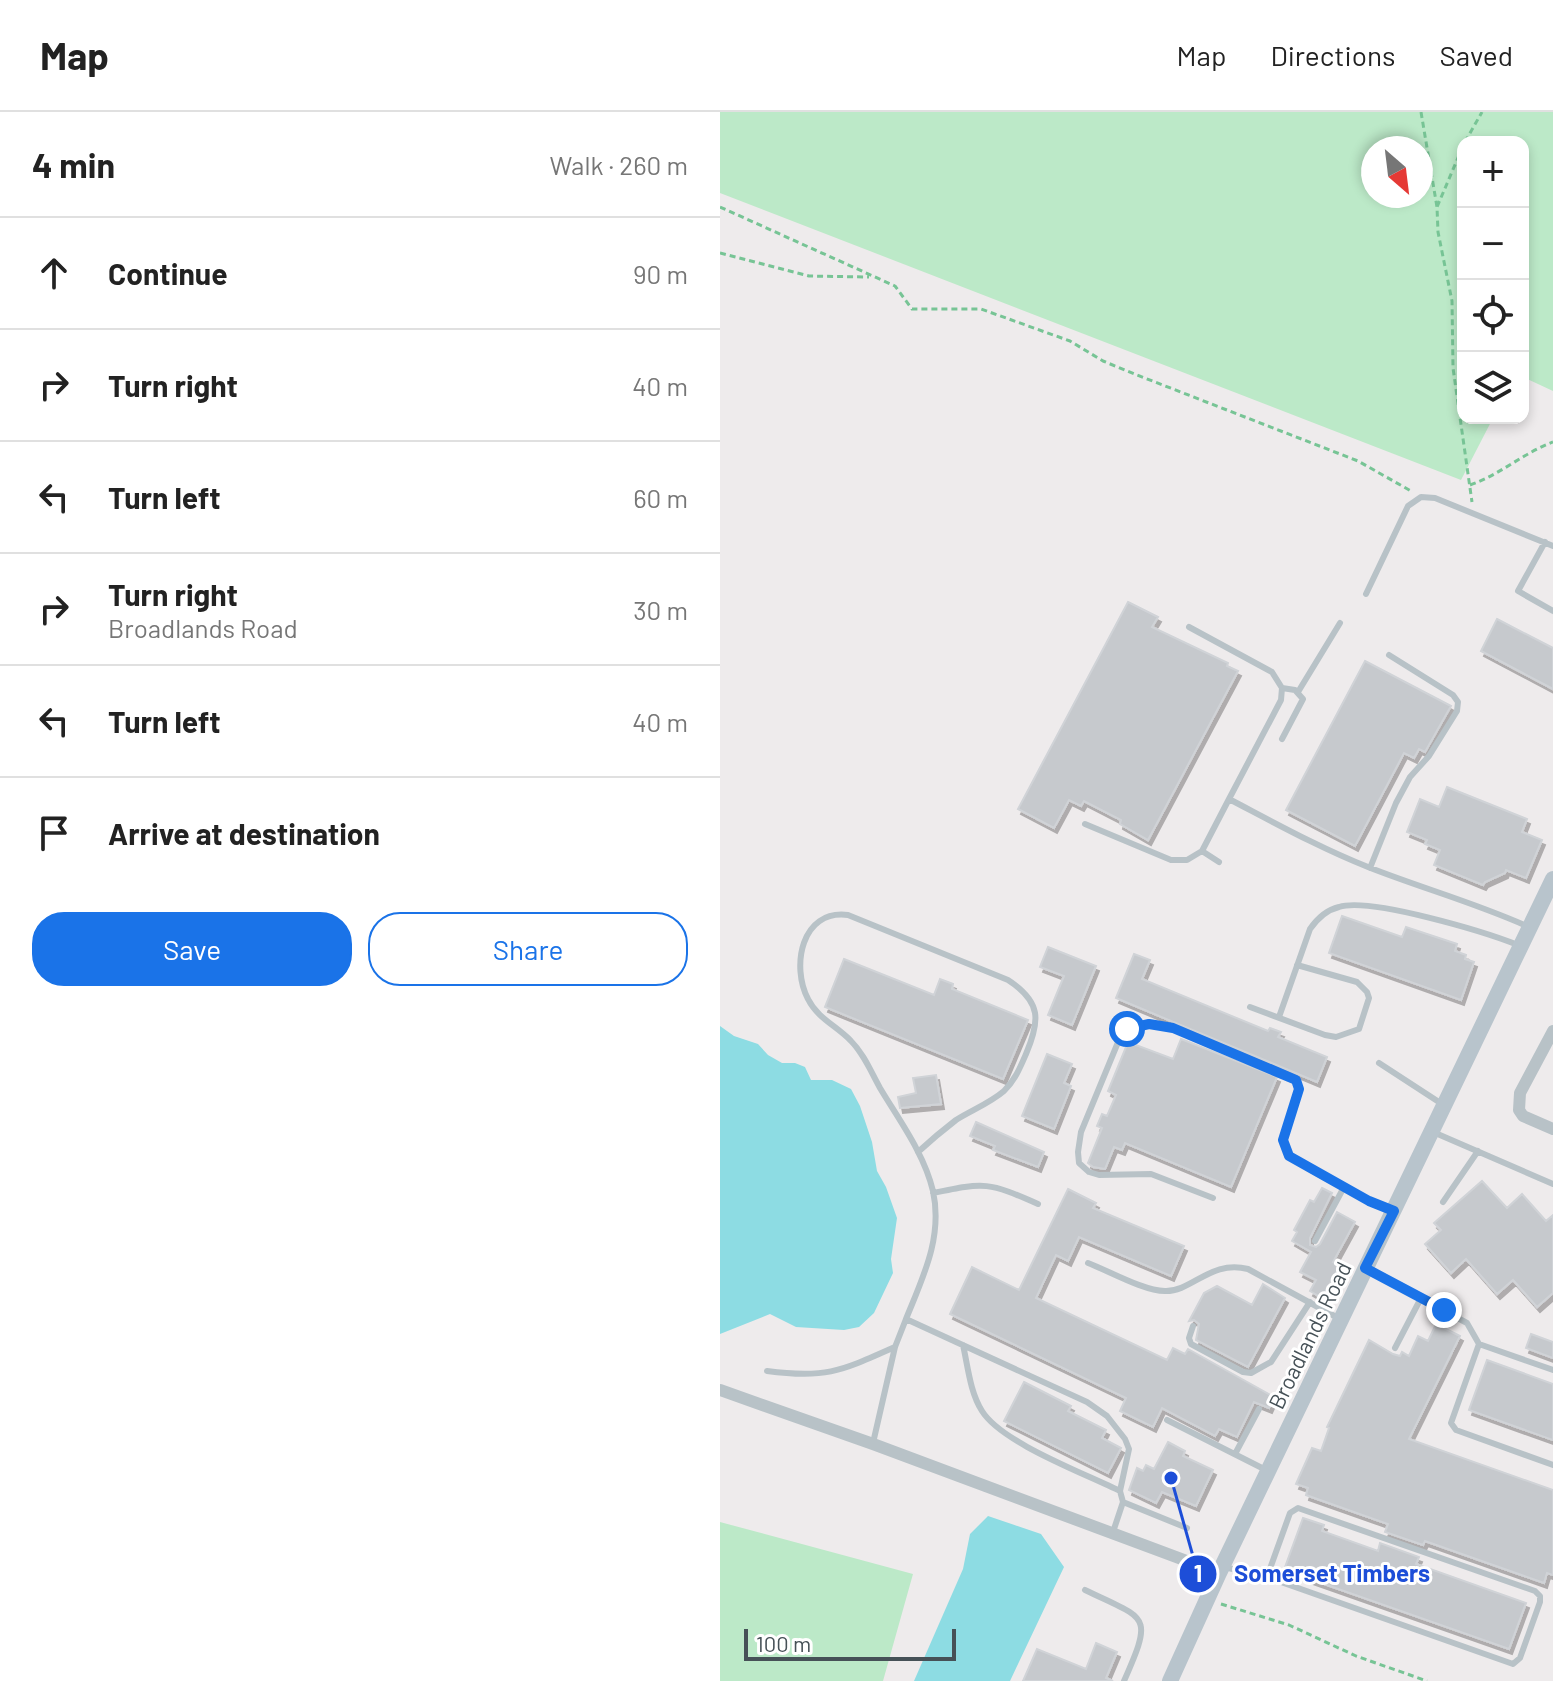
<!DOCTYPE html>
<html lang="en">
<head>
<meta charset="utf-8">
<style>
  body { margin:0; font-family:Barlow,sans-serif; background:#f6f6f6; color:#222 }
  .controls { position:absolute; right:24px; top:24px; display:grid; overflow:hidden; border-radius:16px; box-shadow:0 4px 12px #0003 }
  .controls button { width:72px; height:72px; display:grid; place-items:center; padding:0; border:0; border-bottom:2px solid #e0e0e0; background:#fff; color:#222; font:40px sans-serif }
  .compass { position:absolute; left:641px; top:24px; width:72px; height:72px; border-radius:50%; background:#fff; box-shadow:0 4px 12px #0003; rotate:152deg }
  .scale { position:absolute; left:24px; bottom:20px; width:212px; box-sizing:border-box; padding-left:8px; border:4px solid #465157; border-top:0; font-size:22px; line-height:28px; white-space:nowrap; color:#465157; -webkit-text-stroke:6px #fff; paint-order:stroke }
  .stop { position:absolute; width:24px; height:24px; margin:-18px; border:6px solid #1a73e8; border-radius:50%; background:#fff }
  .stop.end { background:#1a73e8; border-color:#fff; box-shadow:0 2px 8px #0008 }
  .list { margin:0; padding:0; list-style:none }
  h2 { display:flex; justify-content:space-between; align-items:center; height:104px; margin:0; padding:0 32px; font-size:34px }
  h2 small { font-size:26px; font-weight:400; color:#767676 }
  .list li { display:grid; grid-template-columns:52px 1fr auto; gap:24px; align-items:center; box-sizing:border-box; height:112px; padding:0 32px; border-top:2px solid #e0e0e0 }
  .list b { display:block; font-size:30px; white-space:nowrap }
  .list p { margin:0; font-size:26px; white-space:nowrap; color:#767676 }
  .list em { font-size:26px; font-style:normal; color:#767676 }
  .actions { display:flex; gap:16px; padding:24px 32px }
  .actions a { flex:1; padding:18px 0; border:2px solid #1a73e8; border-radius:32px; text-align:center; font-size:28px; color:#1a73e8 }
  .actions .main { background:#1a73e8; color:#fff }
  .icon { flex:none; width:44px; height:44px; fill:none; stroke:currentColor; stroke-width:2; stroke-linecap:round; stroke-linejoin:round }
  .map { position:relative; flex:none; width:833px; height:1569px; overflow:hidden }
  header { display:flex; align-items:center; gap:48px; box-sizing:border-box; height:112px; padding:0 40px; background:#fff; border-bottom:2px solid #e0e0e0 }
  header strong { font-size:38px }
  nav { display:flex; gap:44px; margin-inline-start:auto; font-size:28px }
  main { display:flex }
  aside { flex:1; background:#fff }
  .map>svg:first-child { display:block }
  .green { fill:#bce9c8; fill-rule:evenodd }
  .water { fill:#8ddce3 }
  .building { fill:#c6c9cd; stroke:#d0d3d7; stroke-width:2; filter:url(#shadow) }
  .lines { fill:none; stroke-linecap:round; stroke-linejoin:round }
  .path { stroke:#77c495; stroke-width:3; stroke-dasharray:6 4; stroke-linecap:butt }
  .service { stroke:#b8c2c7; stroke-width:6 }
  .minor { stroke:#b8c2c7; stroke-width:12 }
  .secondary { stroke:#b8c4cc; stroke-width:16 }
  .route { stroke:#1a73e8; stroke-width:10 }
  .labels { text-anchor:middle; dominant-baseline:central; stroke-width:6; stroke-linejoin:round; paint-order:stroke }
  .street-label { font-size:22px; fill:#465157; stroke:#fff }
  .leader { fill:none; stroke:#1d4ed8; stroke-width:3 }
  .callout-dot { fill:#1d4ed8; stroke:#fff; stroke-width:3 }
  .mark-label { font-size:24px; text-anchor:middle; font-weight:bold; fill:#fff }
  .callout-label { font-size:24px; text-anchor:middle; font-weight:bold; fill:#1d4ed8; stroke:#fff; stroke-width:6; stroke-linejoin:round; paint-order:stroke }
</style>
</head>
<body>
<header>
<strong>Map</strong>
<nav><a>Map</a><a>Directions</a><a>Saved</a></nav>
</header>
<main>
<aside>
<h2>4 min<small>Walk · 260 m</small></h2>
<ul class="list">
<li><svg class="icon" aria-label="ahead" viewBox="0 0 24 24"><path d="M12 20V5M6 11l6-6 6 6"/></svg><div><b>Continue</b></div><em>90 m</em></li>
<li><svg class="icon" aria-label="right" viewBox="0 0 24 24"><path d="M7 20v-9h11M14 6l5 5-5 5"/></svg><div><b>Turn right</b></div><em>40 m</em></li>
<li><svg class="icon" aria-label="left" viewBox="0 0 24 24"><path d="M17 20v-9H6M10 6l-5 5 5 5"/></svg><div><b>Turn left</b></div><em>60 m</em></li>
<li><svg class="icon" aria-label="right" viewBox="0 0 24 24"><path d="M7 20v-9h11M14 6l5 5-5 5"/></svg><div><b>Turn right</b><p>Broadlands Road</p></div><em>30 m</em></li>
<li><svg class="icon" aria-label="left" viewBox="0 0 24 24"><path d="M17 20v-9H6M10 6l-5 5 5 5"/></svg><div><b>Turn left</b></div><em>40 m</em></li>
<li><svg class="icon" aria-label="arrive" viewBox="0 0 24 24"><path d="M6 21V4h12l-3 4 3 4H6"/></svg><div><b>Arrive at destination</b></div></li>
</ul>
<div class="actions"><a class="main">Save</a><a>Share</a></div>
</aside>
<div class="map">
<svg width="833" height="1569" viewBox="0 0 833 1569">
  <defs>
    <filter id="shadow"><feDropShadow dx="3" dy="5" stdDeviation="0" flood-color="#0004"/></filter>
  </defs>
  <rect width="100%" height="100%" fill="#eeebec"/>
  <path class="green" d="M 0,0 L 833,0 L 833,279 L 803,265 L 803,30 L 743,30 L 743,306 L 773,306 L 741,368 L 0,81 ZM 653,36 L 701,36 L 701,84 L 653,84 Z
    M 0,1410 L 193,1462 L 163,1569 L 0,1569 Z"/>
  <path class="water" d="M 0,914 L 14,924 L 38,932 L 48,943 L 62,951 L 75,951 L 85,955 L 91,968 L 112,968 L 131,977 L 140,994 L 152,1030 L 157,1059 L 166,1075 L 177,1106 L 171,1147 L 173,1161 L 154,1201 L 139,1215 L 124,1218 L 76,1215 L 50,1202 L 0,1222 Z
    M 268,1404 L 321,1422 L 344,1455 L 290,1569 L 194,1569 L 243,1457 L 250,1422 Z"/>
  <path class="building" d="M 408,490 L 438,505 L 432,515 L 508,551 L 507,554 L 518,559 L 428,728 L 400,712 L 401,708 L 364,689 L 361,694 L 349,688 L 334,716 L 298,697 Z
    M 777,507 L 833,536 L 833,577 L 761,539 Z
    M 645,549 L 731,594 L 705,640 L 699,637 L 694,646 L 684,641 L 635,734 L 566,698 Z
    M 727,675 L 807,707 L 802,720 L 822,728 L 806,766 L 786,758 L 785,761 L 765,770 L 763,773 L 714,753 L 720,738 L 705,732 L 707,728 L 687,720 L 700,687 L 719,695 Z
    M 622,804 L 682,825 L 686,815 L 737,832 L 735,839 L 746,843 L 745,847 L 754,850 L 741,888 L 609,841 Z
    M 328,835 L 376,854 L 352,913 L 328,903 L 344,864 L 320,855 Z
    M 414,842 L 430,848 L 422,867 L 548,919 L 550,916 L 561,920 L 558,925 L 607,945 L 597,970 L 396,886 Z
    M 124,847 L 214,883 L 220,867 L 233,872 L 232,877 L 308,908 L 283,967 L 105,895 Z
    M 461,927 L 557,965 L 511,1075 L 405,1031 L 402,1038 L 394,1035 L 385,1057 L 373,1055 L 368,1051 L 382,1016 L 377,1014 L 382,1002 L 387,1004 L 396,983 L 388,979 L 408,930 L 453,947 Z
    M 327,942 L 352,952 L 344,971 L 351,974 L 334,1017 L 302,1004 Z
    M 216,963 L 221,992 L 180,996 L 178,985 L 196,981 L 193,966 Z
    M 256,1010 L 324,1040 L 318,1055 L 273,1038 L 275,1034 L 250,1024 Z
    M 762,1069 L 787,1096 L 802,1082 L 826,1109 L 833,1103 L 833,1181 L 817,1195 L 793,1168 L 777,1182 L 746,1147 L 731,1161 L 705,1132 L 721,1118 L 714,1111 Z
    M 602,1076 L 612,1081 L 590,1126 L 590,1133 L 596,1135 L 600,1132 L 617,1100 L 635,1110 L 613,1150 L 620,1154 L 602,1186 L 590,1179 L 596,1168 L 580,1160 L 591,1140 L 572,1129 L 577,1120 L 574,1118 L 590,1088 L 594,1090 Z
    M 348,1077 L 376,1091 L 373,1096 L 464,1134 L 451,1164 L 359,1125 L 348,1149 L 336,1143 L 316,1186 L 447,1248 L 453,1236 L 465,1242 L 468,1237 L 554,1285 L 549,1296 L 534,1290 L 517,1325 L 499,1317 L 495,1324 L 442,1296 L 433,1315 L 400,1299 L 406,1286 L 230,1202 L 252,1155 L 299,1178 Z
    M 543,1172 L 565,1186 L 528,1255 L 476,1228 L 479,1212 L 474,1208 L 469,1209 L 484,1181 L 497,1174 L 532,1193 Z
    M 716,1212 L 740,1224 L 689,1327 L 833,1378 L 833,1463 L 827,1461 L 824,1471 L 705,1429 L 703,1433 L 665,1420 L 668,1412 L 586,1383 L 588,1376 L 576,1372 L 592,1336 L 601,1339 L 609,1316 L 607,1315 L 649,1228 L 673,1242 L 680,1244 L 682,1240 L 689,1244 L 698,1224 L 708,1229 Z
    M 811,1222 L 833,1230 L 833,1246 L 806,1236 Z
    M 767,1248 L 833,1272 L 833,1328 L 749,1298 Z
    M 304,1270 L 351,1294 L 348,1299 L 386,1318 L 382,1326 L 401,1336 L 388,1361 L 284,1309 Z
    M 448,1330 L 465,1339 L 463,1344 L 493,1358 L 476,1394 L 442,1380 L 436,1391 L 409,1378 L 417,1356 L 423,1359 L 426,1353 L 434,1357 Z
    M 583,1406 L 604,1413 L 602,1419 L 658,1439 L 660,1431 L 699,1445 L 696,1452 L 806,1491 L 789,1537 L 564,1458 Z
    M 376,1531 L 397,1540 L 386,1566 L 393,1569 L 303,1569 L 317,1537 L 366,1557 Z"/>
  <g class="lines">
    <path class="path" d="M 701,0 L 717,95
      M 745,30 L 762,0
      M 743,34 L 717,95 L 718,120 L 732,189 L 733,256 L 752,390
      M 0,95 L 175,174 L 192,197 L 261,197 L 350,229 L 383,249 L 417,263 L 638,349 L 691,379
      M 0,141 L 89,164 L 149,165
      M 750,373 C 780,363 803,341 833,330
      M 501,1492 L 569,1513 L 636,1544 L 707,1569"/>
    <path class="service" d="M 825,430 L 798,479 L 833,499
      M 646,482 L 688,394 L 701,385 L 715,386 L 833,434
      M 469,515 L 552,560 L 562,576 L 561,588 L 509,687
      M 562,576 L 575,578 L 583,587 L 562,627
      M 578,580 L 620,511
      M 365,712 L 451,748 L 467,748 L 482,739 L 509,687 C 555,711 600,736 648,755 C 701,776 756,791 809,815
      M 482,739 L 499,750
      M 650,756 L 676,691 L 690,665 L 709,644 L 737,599 L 738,590 L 733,583 L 669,543
      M 530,895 L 605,923 L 616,925 L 639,917 L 649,886 L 647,880 L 637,870 L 577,853
      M 559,905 L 590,817 C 597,807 606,798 619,795 C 650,785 765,820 798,833
      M 659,951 L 722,992
      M 713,1020 L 833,1072
      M 198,1040 C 210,1029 223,1018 236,1008 C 252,998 270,991 284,979 C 295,968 300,956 306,942 C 320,909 322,890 288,868 L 128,803 C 81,797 71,855 88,887 C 98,907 117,914 131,929 C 144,942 151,960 160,976 C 179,1008 204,1041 213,1079 C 223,1125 203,1165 186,1207 L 367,1290 L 387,1304 L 405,1327 L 409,1337 L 400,1379 L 403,1390 L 393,1420
      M 213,1081 C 266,1070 268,1070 318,1092
      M 493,1086 L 431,1062 L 379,1063 L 369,1060 L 359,1051 L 358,1040 L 361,1020 L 401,923 C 412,913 425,913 439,912 L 571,964 C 594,983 553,1017 567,1040 C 576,1055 653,1090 672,1098
      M 723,1090 L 758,1039
      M 595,1129 L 624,1075
      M 368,1151 C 389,1159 424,1179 445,1179 C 472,1180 491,1147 528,1157 L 618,1206
      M 649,1158 L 747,1211 L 759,1232
      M 473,1214 L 469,1226 L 471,1232 L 523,1260 L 531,1261 L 551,1250 L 590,1190
      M 243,1233 C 248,1255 250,1280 262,1299 C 282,1331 364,1361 400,1379
      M 675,1236 L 701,1186
      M 833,1258 L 759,1232 L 731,1311 L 736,1318 L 833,1353
      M 47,1259 C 106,1267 121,1259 175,1235
      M 447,1308 L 548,1359
      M 153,1331 L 175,1235 L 186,1207
      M 515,1342 L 539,1297
      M 403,1390 L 467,1416
      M 504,1455 L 547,1465 L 793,1552 L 800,1546 L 820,1490 L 820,1484 L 815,1479 L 578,1396 L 570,1401 L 547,1465
      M 365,1478 C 427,1508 434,1501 404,1569"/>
    <path class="minor" d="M 833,919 L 800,981 L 799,998 L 803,1004 L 833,1017
      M 0,1278 L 153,1332 L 499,1461"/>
    <path class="secondary" d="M 450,1569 L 499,1461 L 833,767"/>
  </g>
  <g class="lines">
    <path class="route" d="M 407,917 L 429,912 L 453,916 L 576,968 L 579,977 L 563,1028 L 569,1044 L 649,1089 L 674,1099 L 645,1156 L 724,1198"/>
  </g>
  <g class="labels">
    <g class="street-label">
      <text transform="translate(589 1223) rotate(-64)">Broadlands Road</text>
    </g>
  </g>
  <path class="leader" d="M451 1366L478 1462"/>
  <g class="callout-dot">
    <circle cx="451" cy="1366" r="8"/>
    <circle cx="478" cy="1462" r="20"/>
  </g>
  <g class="mark-label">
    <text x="478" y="1470">1</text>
  </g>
  <g class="callout-label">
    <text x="612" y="1470">Somerset Timbers</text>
  </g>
</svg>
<div class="controls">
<button>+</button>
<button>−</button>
<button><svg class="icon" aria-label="locate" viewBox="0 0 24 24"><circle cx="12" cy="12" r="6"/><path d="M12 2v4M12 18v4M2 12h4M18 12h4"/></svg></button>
<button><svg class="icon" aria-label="layers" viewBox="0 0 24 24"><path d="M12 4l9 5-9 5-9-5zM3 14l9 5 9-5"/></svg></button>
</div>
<svg class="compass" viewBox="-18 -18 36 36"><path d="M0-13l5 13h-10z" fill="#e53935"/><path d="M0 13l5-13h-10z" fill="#767676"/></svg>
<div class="scale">100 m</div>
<div class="stop" style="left:407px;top:917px"></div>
<div class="stop end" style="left:724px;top:1198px"></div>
</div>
</main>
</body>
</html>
